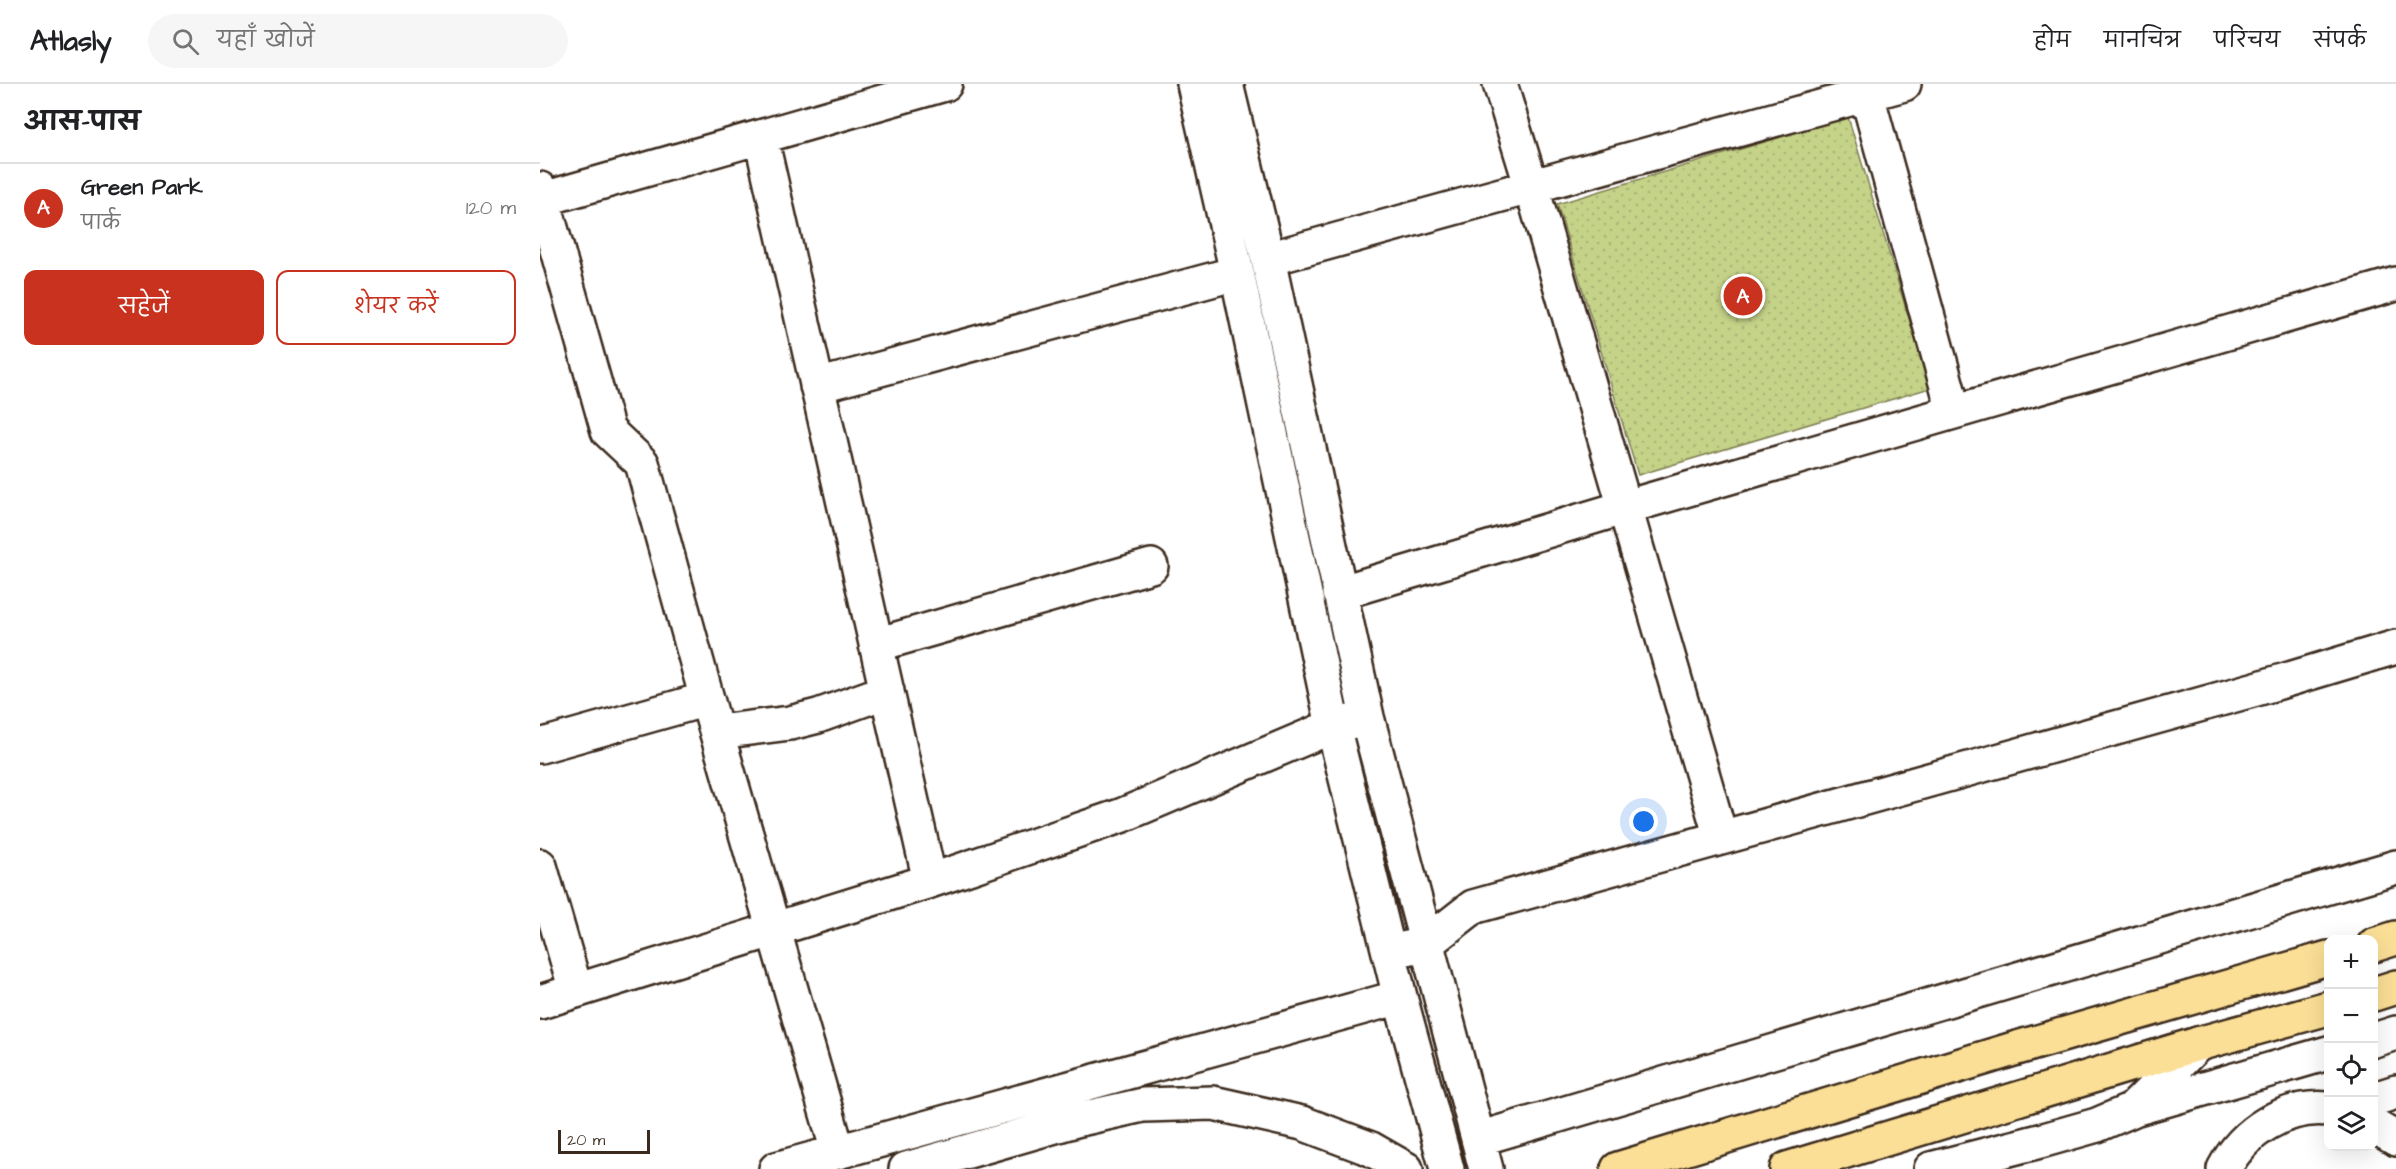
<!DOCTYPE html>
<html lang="hi">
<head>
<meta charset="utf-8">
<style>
  body { margin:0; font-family:"Architects Daughter","Playpen Sans Deva",sans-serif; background:#f6f6f6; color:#202124 }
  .controls { position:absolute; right:18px; bottom:18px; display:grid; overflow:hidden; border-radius:12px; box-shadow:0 6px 24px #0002 }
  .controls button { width:54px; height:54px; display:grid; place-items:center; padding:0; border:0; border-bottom:2px solid #e0e0e0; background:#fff; color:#202124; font:30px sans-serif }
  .scale { position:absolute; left:18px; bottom:15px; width:92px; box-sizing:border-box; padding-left:6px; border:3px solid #3b2a1e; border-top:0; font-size:16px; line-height:21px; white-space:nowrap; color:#3b2a1e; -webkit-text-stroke:4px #fff; paint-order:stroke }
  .you { position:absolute; left:1104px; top:738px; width:21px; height:21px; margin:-15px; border:4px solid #fff; border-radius:50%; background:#1a73e8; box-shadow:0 0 0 9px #1a73e833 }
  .badge { display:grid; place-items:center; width:39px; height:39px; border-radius:50%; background:#c8321e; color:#fff; font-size:20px; font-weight:700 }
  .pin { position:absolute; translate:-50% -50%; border:3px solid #fff; box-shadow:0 2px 6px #0006 }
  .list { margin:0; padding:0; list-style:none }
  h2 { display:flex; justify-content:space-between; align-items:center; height:78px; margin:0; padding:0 24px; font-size:26px }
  h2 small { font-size:20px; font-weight:400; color:#757577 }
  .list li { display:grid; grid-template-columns:39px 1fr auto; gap:18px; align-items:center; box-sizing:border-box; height:90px; padding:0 24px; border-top:2px solid #e0e0e0 }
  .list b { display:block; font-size:22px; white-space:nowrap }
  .list p { margin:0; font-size:20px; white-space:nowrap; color:#757577 }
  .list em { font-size:20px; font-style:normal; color:#757577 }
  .actions { display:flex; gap:12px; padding:18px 24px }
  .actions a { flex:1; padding:14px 0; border:2px solid #c8321e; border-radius:12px; text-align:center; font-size:21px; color:#c8321e }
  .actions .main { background:#c8321e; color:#fff }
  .icon { flex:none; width:33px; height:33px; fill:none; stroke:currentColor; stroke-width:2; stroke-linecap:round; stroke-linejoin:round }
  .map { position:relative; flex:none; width:1856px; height:1085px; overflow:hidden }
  header { display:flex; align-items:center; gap:36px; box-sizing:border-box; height:84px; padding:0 30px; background:#fff; border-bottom:2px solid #e0e0e0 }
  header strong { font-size:28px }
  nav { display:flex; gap:33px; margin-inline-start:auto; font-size:21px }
  .search { width:420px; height:54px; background:#f6f6f6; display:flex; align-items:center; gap:15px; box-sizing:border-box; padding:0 21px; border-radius:33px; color:#757577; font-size:22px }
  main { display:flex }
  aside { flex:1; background:#fff }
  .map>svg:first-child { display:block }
  .park { fill:url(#park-dots); stroke:#807e53; stroke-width:1.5 }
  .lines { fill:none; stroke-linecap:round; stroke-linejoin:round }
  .minor-casing { stroke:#3b2a1e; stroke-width:38 }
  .highway-casing { stroke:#3b2a1e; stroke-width:38 }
  .minor { stroke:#fff; stroke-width:33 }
  .highway { stroke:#fbdf96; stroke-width:33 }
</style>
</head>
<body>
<header>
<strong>Atlasly</strong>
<div class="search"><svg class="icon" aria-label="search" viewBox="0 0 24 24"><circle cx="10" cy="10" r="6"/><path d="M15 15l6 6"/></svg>यहाँ खोजें</div>
<nav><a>होम</a><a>मानचित्र</a><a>परिचय</a><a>संपर्क</a></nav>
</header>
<main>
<aside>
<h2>आस-पास<small></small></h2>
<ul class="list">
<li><span class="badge">A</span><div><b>Green Park</b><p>पार्क</p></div><em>120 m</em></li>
</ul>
<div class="actions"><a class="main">सहेजें</a><a>शेयर करें</a></div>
</aside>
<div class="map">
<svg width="1856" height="1085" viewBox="0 0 1856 1085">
  <defs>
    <pattern id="park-dots" width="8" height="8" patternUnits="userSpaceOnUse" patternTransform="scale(1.5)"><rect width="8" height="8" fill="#c4d388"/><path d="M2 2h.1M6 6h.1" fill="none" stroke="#a9b575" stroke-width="1.8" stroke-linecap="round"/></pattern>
  </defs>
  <rect width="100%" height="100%" fill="#fff"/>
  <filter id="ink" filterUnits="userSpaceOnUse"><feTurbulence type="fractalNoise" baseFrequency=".0167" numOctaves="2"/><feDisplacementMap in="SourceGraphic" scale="12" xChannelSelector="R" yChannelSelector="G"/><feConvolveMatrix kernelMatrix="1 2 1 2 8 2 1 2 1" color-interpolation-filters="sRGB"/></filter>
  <g filter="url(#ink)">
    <path class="park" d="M 1308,33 L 1390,304 L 1098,391 L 1017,120 Z"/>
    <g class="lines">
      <defs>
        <path id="minor" d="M 654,0 L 697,189 L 793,642 L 860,913 L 907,1085
          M 686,0 L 728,175 L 827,633 L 946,1085
          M 960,0 L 992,104 L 1181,754
          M 1324,0 L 1414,328
          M 221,54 L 390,797
          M 0,105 L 68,347 L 102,379 L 167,615 L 298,1068
          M 0,116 L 405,0
          M 728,175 L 1364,0
          M 277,302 L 697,189
          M 799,509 L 1086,423 L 1856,200
          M 336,561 L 611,482
          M 178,648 L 250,639 L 278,632 L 347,607
          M 0,662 L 167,615
          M 0,782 L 36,907
          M 867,864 L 887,859 L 933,823 L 1716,605 L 1856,563
          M 0,918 L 390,797 L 583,731 L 793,642 L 814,637
          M 1834,956 L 1856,949
          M 1834,1015 L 1856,1008
          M 1594,1025 L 1788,969
          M 1834,1042 L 1856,1055
          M 938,1055 L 1856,783
          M 236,1085 L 860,913
          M 366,1085 L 536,1036 L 603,1021 L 673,1019 L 762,1039 L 831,1065 L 866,1085
          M 1391,1085 L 1504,1056 L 1557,1041 L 1592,1026 L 1658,960
          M 1684,1085 C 1704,1047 1745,1021 1788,1025"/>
        <path id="highway" d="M 1834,861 L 1856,854
          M 1834,910 L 1856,903
          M 1078,1085 L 1477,964 L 1788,874
          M 1247,1085 L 1658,960 L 1788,924"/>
      </defs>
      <use href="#minor" class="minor-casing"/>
      <use href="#highway" class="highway-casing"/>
      <use href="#minor" class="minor"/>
      <use href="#highway" class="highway"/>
    </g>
  </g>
</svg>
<div class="controls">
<button>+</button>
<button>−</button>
<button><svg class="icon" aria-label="locate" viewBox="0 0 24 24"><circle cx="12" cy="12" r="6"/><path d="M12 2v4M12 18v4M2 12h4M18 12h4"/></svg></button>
<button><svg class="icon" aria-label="layers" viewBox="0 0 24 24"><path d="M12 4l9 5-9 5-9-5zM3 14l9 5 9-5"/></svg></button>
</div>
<div class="scale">20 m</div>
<div class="you"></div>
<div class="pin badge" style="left:1203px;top:212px">A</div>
</div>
</main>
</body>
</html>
